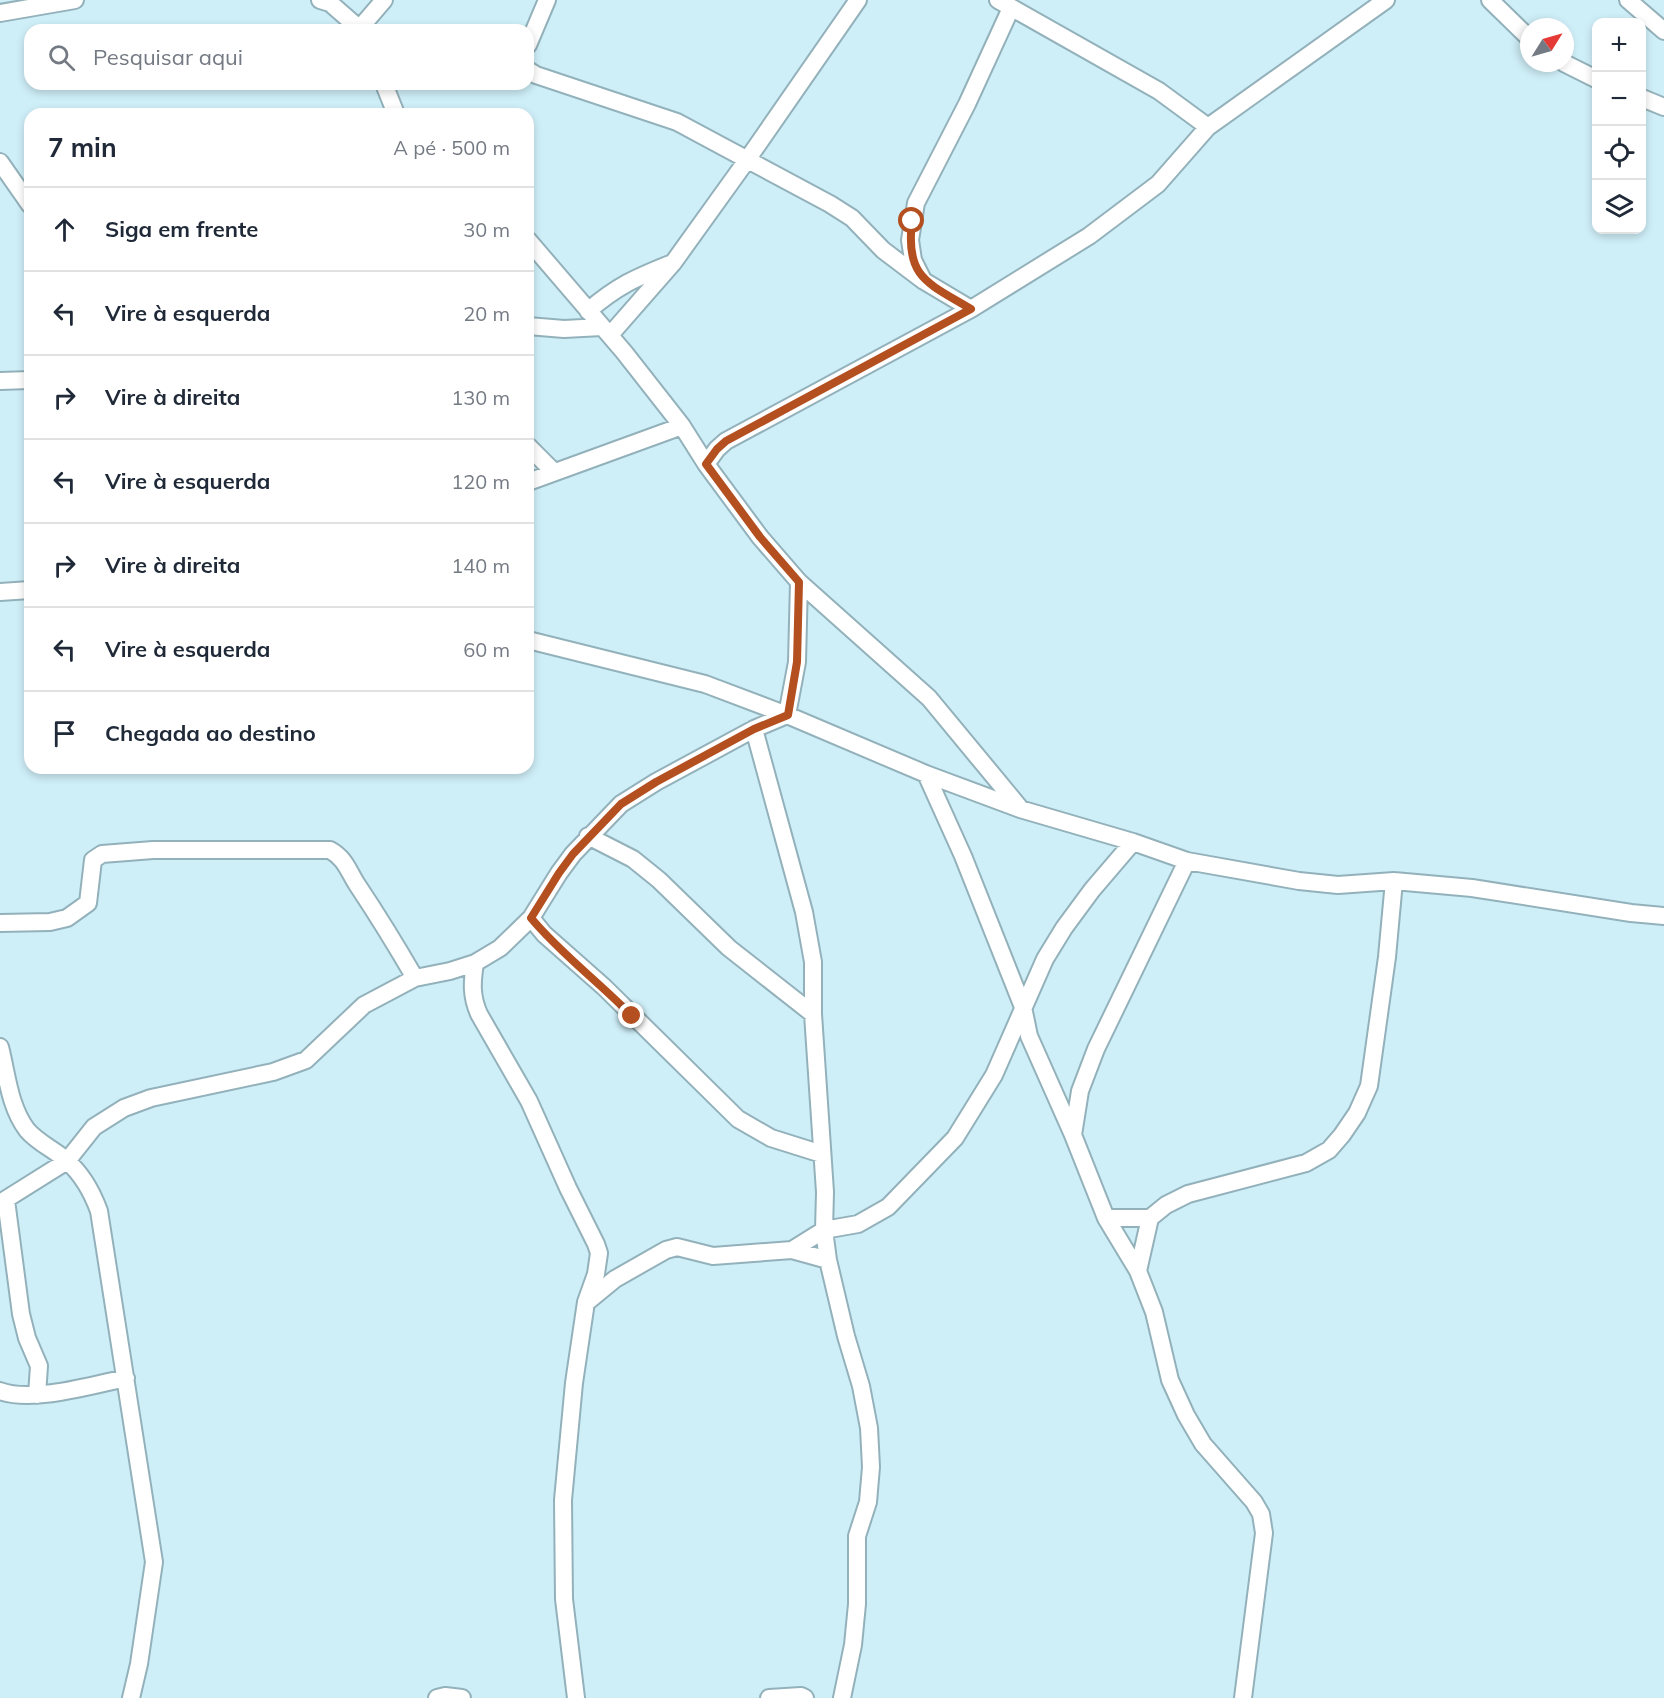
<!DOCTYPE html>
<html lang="pt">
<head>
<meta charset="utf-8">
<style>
  body { margin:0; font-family:Mulish,sans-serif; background:#f6f6f7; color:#1f2937 }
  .controls { position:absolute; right:18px; top:18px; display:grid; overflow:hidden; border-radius:12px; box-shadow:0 3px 9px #0003 }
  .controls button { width:54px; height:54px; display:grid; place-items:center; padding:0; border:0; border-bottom:2px solid #e0e1e3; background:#fff; color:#1f2937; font:30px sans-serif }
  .compass { position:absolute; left:1520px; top:18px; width:54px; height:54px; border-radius:50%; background:#fff; box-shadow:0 3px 9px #0003; rotate:53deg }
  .stop { position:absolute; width:18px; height:18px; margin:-14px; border:4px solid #b44f1f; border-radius:50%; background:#fff }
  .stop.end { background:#b44f1f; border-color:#fff; box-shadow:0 2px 6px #0008 }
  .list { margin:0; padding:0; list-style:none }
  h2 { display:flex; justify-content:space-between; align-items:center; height:78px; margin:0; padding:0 24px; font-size:26px }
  h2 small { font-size:20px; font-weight:400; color:#747a83 }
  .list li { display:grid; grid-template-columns:39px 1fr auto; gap:18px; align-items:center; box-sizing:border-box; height:84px; padding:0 24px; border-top:2px solid #e0e1e3 }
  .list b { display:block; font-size:22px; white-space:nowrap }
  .list em { font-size:20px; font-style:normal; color:#747a83 }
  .icon { flex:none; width:33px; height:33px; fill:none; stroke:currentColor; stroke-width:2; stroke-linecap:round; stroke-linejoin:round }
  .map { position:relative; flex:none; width:1664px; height:1698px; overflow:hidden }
  .search { position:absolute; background:#fff; box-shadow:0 3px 9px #0003; left:24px; top:24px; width:510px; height:66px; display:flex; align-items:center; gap:15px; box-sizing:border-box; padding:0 21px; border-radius:18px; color:#747a83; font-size:22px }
  .panel { position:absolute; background:#fff; box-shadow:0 3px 9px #0003; left:24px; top:108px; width:510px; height:666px; border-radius:18px }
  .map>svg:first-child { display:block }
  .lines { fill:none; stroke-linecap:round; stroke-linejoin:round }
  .street-casing { stroke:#93b1ba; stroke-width:20 }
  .street { stroke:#fff; stroke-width:16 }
  .route { stroke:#b44f1f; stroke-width:8 }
</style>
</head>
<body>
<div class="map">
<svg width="1664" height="1698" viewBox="0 0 1664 1698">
  <rect width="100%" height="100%" fill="#cfeff8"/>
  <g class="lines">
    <defs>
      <path id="street" d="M 320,0 L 330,3 L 361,30
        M 998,0 L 1159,91 L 1208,127
        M 1490,0 L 1529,38
        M 1628,0 L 1664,31
        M 0,13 L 75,0
        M 360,28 L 384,0
        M 528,45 L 547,0
        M 1564,63 L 1596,79
        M 528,70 L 536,75 L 677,122 L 830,204 L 852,218 L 883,250 L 924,281 L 971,309
        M 384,84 L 396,114
        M 1642,98 L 1664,107
        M 0,162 L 30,205
        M 528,240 L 624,352 L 682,426 L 706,464 L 760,537 L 799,582 L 929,698 L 1020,808
        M 922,278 L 913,260 L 910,240 L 916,203 L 967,104 L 1011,8
        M 588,311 C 617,286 635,278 670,264
        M 528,326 L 564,329 L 602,327
        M 610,335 L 673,263 L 747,160 L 858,0
        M 0,381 L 30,380
        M 528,446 L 554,472
        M 706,464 L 717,449 L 726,441 L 971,309 L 1089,236 L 1158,184 L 1208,127 L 1386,0
        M 528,482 L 682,426
        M 0,592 L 30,590
        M 528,640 L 705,684 L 787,715 L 926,774 L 1020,809 L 1133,842 L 1187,861 L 1299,881 L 1338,885 L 1394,881 L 1472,888 L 1631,913 L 1664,916
        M 754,729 L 804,912 L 813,962 L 813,1014 L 825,1192 L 824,1230 L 828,1260 L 846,1336 L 861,1386 L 869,1428 L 871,1467 L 868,1502 L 857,1536 L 857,1604 L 853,1645 L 842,1698
        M 926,774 L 963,856 L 1023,1007 L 1029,1036 L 1073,1135 L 1106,1218 L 1138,1271 L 1154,1312 L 1170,1380 L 1186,1415 L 1203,1444 L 1254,1502 L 1261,1514 L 1264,1533 L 1243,1698
        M 588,836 L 633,859 L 659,880 L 729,948 L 813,1014
        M 531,918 L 544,934 L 604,987 L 738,1119 L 771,1138 L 822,1154
        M 0,923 L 50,922 L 67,918 L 88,903 L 93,860 L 102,854 L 153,850 L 330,850 C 346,859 348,871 358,886 C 378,916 397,947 415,978
        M 475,963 C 472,982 471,996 479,1014 L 529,1101 L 568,1188 L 596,1244 L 599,1253 L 596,1274 L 586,1302 L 574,1383 L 563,1500 L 564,1599 L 576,1698
        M 0,1047 C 7,1074 9,1106 27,1130 C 38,1143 55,1150 67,1161 C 83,1175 92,1192 99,1211 L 154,1562 L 139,1664 L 131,1698
        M 1073,1135 L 1080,1091 L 1096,1049 L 1187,861
        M 6,1200 L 21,1314 L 27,1338 L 39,1366 L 37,1395
        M 0,1203 L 67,1161 L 94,1127 L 124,1108 L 151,1098 L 273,1072 L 306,1060 L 364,1005 L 415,978 L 450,971 L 475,963 L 500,948 L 531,918 L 559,873 L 573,854 L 621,804 L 656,782 L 754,729 L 787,715 L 797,662 L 799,582
        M 1106,1218 L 1150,1218 L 1166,1205 L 1188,1194 L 1306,1163 L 1329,1150 L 1342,1135 L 1357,1113 L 1369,1086 L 1387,957 L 1394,881
        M 792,1250 L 824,1230 L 858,1224 L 888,1207 L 955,1138 L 994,1075 L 1045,959 L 1064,928 L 1092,890 L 1133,842
        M 1138,1271 L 1150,1218
        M 587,1302 L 615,1279 L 666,1250 L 677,1247 L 713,1256 L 792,1250 L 828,1260
        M 0,1391 C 32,1403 93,1385 126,1378
        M 437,1698 L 445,1696 L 462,1698
        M 769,1698 L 801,1696 L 805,1698"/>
    </defs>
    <use href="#street" class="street-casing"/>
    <use href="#street" class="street"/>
  </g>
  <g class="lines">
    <path class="route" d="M 632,1016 C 599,982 561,954 531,918 L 559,873 L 573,854 L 621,804 L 656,782 L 754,729 L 788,715 L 797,662 L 799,582 L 760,537 L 706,464 L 717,449 L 726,441 L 971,309 C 928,283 905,278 912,221"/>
  </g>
</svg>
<div class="controls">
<button>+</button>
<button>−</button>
<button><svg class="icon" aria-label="locate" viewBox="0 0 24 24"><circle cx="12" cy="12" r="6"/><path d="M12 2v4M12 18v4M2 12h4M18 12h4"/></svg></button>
<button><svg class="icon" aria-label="layers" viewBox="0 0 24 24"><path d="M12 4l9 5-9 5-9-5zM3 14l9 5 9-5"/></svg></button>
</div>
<svg class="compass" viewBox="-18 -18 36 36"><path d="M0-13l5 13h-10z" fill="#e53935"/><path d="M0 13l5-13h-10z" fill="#747a83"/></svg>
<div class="stop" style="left:912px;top:221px"></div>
<div class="stop end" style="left:632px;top:1016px"></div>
<div class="search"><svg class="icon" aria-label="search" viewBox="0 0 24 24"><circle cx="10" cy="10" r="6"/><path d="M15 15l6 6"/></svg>Pesquisar aqui</div>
<section class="panel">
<h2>7 min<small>A pé · 500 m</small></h2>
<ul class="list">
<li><svg class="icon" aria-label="ahead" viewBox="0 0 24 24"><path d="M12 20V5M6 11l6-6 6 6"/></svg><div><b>Siga em frente</b></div><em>30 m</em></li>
<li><svg class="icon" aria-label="left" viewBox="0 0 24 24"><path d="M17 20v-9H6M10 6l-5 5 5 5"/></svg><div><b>Vire à esquerda</b></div><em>20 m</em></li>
<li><svg class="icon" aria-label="right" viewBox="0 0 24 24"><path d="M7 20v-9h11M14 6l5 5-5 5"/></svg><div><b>Vire à direita</b></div><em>130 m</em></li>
<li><svg class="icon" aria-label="left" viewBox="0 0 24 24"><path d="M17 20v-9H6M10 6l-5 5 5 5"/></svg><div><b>Vire à esquerda</b></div><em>120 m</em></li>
<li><svg class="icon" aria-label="right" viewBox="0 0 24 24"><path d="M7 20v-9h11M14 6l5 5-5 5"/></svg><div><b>Vire à direita</b></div><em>140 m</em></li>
<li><svg class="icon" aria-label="left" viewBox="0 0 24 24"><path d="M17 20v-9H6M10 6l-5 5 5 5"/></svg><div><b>Vire à esquerda</b></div><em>60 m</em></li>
<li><svg class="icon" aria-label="arrive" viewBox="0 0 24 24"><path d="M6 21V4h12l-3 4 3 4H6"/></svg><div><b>Chegada ao destino</b></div></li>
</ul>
</section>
</div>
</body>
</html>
